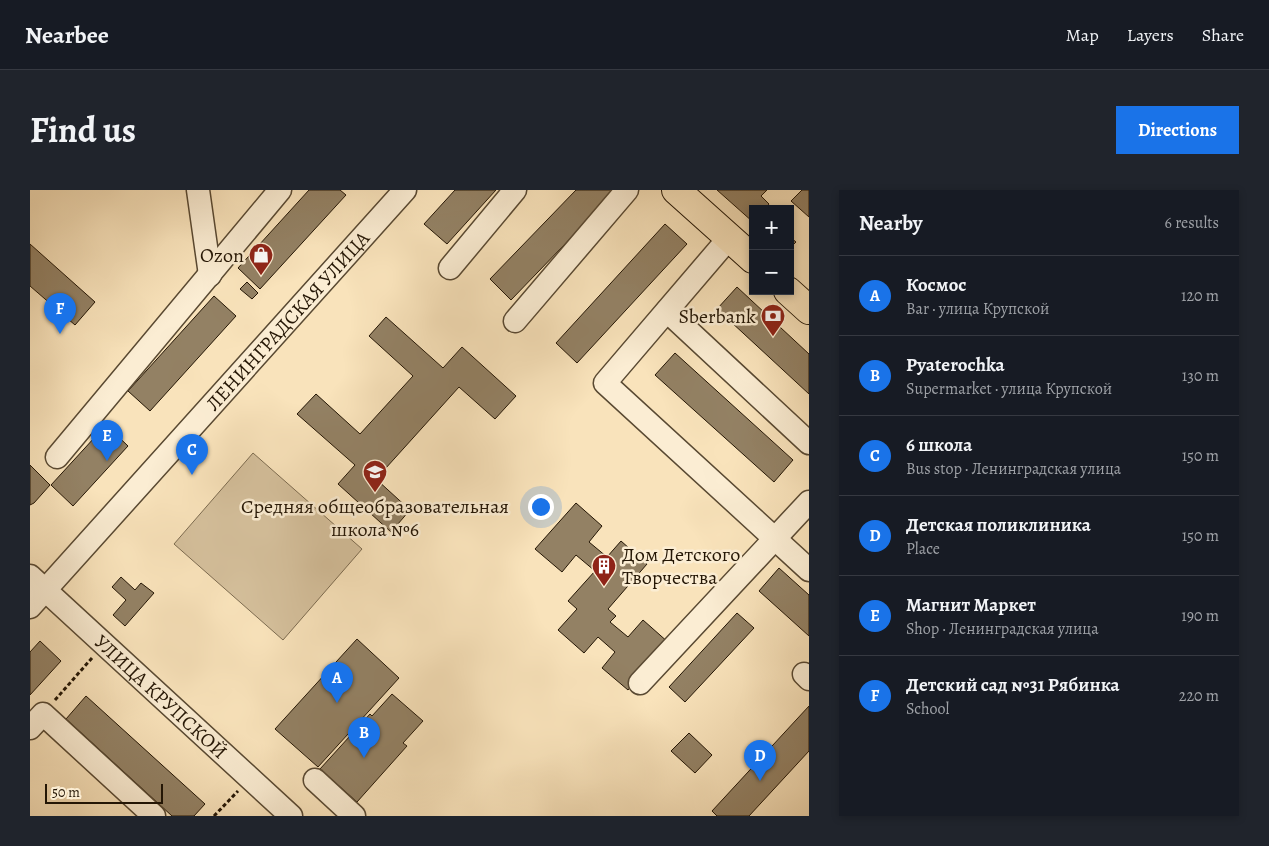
<!DOCTYPE html>
<html lang="en">
<head>
<meta charset="utf-8">
<style>
  body { margin:0; font-family:Alegreya,serif; background:#20242c; color:#f1f3f6 }
  .controls { position:absolute; right:15px; top:15px; display:grid; overflow:hidden; border-radius:0px; box-shadow:0 2px 8px #0003 }
  .controls button { width:45px; height:45px; display:grid; place-items:center; padding:0; border:0; border-bottom:1px solid #363941; background:#171b24; color:#f1f3f6; font:25px sans-serif }
  .scale { position:absolute; left:15px; bottom:12px; width:118px; box-sizing:border-box; padding-left:5px; border:2px solid #241605; border-top:0; font-size:14px; line-height:18px; white-space:nowrap; color:#241605; -webkit-text-stroke:4px #fbedd3; paint-order:stroke }
  .you { position:absolute; left:510px; top:316px; width:18px; height:18px; margin:-12px; border:4px solid #fff; border-radius:50%; background:#1a73e8; box-shadow:0 0 0 8px #1a73e833 }
  .badge { display:grid; place-items:center; width:32px; height:32px; border-radius:50%; background:#1a73e8; color:#fff; font-size:16px; font-weight:700 }
  .pin { position:absolute; translate:-50% -41px; filter:drop-shadow(0 1px 2px #0008) }
  .pin::after { content:''; position:absolute; top:26px; width:18px; height:15px; background:inherit; clip-path:polygon(0 0,100% 0,50% 100%) }
  .list { margin:0; padding:0; list-style:none }
  h2 { display:flex; justify-content:space-between; align-items:center; height:65px; margin:0; padding:0 20px; font-size:21px }
  h2 small { font-size:16px; font-weight:400; color:#9ea1a6 }
  .list li { display:grid; grid-template-columns:32px 1fr auto; gap:15px; align-items:center; box-sizing:border-box; height:80px; padding:0 20px; border-top:1px solid #363941 }
  .list b { display:block; font-size:19px; white-space:nowrap }
  .list p { margin:0; font-size:16px; white-space:nowrap; color:#9ea1a6 }
  .list em { font-size:16px; font-style:normal; color:#9ea1a6 }
  .map { position:relative; flex:none; width:779px; height:626px; overflow:hidden; border-radius:0px }
  header { display:flex; align-items:center; gap:30px; box-sizing:border-box; height:70px; padding:0 25px; background:#171b24; border-bottom:1px solid #363941 }
  header strong { font-size:24px }
  nav { display:flex; gap:28px; margin-inline-start:auto; font-size:18px }
  .intro { display:flex; align-items:center; justify-content:space-between; box-sizing:border-box; height:120px; padding:0 30px }
  h1 { margin:0; font-size:35px }
  .button { padding:12px 22px; border-radius:0px; background:#1a73e8; color:#fff; font-size:18px; font-weight:700 }
  main { display:flex; gap:30px; padding:0 30px }
  aside { flex:1; background:#171b24; border-radius:0px; box-shadow:0 2px 8px #0003 }
  .map>svg:first-child { display:block }
  .green { fill:#d5c09c; stroke:#7c6b50 }
  .building { fill:#938164; stroke:#241605 }
  .lines { fill:none; stroke-linecap:round; stroke-linejoin:round }
  .minor-casing { stroke:#594932; stroke-width:25 }
  .major-casing { stroke:#241605; stroke-width:30 }
  .path { stroke:#241605; stroke-width:3; stroke-dasharray:4 2.5; stroke-linecap:butt }
  .minor { stroke:#fbedd3; stroke-width:22 }
  .major { stroke:#f9e3bb; stroke-width:28 }
  .labels { text-anchor:middle; dominant-baseline:central; stroke-width:5; stroke-linejoin:round; paint-order:stroke }
  .poi-label { font-size:20px; fill:#241605; stroke:#fbedd3; text-anchor:end }
  .street-label { font-size:20px; fill:#241605; stroke:#fbedd3 }
</style>
</head>
<body>
<header>
<strong>Nearbee</strong>
<nav><a>Map</a><a>Layers</a><a>Share</a></nav>
</header>
<div class="intro"><h1>Find us</h1><a class="button">Directions</a></div>
<main>
<div class="map">
<svg width="779" height="626" viewBox="0 0 779 626">
  <rect width="100%" height="100%" fill="#f9e3bb"/>
  <filter id="stains"><feTurbulence type="fractalNoise" baseFrequency=".004" numOctaves="4"/><feColorMatrix values="0 0 0 0 .2 0 0 0 0 .09 0 0 0 0 .02 0 0 0 .5 -.17"/></filter>
  <radialGradient id="worn" r=".72"><stop offset=".6" stop-color="#630" stop-opacity="0"/><stop offset="1" stop-color="#630" stop-opacity=".3"/></radialGradient>
  <path class="green" d="M 223,263 L 332,359 L 253,450 L 144,354 Z"/>
  <path class="building" d="M 279,0 L 310,0 L 316,5 L 230,99 L 208,78 Z
    M 425,0 L 466,0 L 417,54 L 394,34 Z
    M 546,0 L 587,0 L 481,110 L 460,89 Z
    M 687,0 L 737,0 L 731,6 L 739,14 L 735,19 L 723,19 L 723,32 Z
    M 772,0 L 779,0 L 779,27 L 761,11 Z
    M 635,34 L 657,54 L 547,173 L 526,153 Z
    M 760,47 L 766,52 L 760,58 Z
    M 0,54 L 65,112 L 45,135 L 0,96 Z
    M 217,92 L 228,103 L 222,109 L 210,99 Z
    M 707,97 L 779,164 L 779,204 L 687,119 Z
    M 184,106 L 206,126 L 120,221 L 98,201 Z
    M 356,127 L 413,178 L 432,157 L 486,206 L 465,229 L 429,197 L 346,289 L 380,320 L 361,342 L 308,294 L 325,275 L 267,224 L 286,204 L 330,244 L 383,186 L 339,146 Z
    M 645,163 L 763,270 L 744,292 L 625,185 Z
    M 76,235 L 98,256 L 43,316 L 21,295 Z
    M 0,275 L 20,295 L 4,313 L 0,315 Z
    M 546,313 L 572,336 L 559,352 L 577,367 L 591,351 L 617,374 L 578,419 L 586,426 L 580,432 L 598,447 L 613,430 L 639,453 L 598,500 L 572,478 L 585,462 L 568,447 L 554,463 L 528,440 L 547,419 L 538,411 L 565,381 L 546,365 L 532,382 L 505,359 Z
    M 749,378 L 779,405 L 779,446 L 729,401 Z
    M 91,387 L 105,400 L 111,393 L 124,403 L 95,436 L 83,425 L 96,410 L 82,397 Z
    M 707,423 L 724,438 L 655,512 L 639,497 Z
    M 327,449 L 369,488 L 288,577 L 245,539 Z
    M 10,451 L 31,471 L 0,505 L 0,462 Z
    M 362,504 L 393,531 L 373,553 L 377,556 L 327,612 L 290,579 L 340,524 L 342,526 Z
    M 56,506 L 175,614 L 164,626 L 142,626 L 36,529 Z
    M 779,516 L 779,561 L 719,626 L 687,626 L 682,621 Z
    M 659,543 L 682,565 L 665,583 L 641,561 Z"/>
  <g class="lines">
    <defs>
      <g id="minor">
        <path d="M 168,0 L 180,85"/>
        <path d="M 699,48 L 575,193 L 779,380"/>
        <path d="M 420,78 L 485,0"/>
        <path d="M 637,121 L 779,253"/>
        <path d="M 485,131 L 597,0"/>
        <path d="M 27,267 L 250,0"/>
        <path id="s1" d="M 0,386 L 261,626"/>
        <path id="s2" d="M 0,417 L 375,0"/>
        <path d="M 774,484 L 779,489"/>
        <path d="M 610,493 L 779,312"/>
        <path d="M 0,538 L 13,524 L 124,626"/>
        <path d="M 285,590 L 324,626"/>
      </g>
      <path id="major" d="M 646,0 L 723,69
        M 758,101 L 779,120"/>
    </defs>
    <use href="#minor" class="minor-casing"/>
    <use href="#major" class="major-casing"/>
    <path class="path" d="M 25,510 L 62,468
      M 184,626 L 208,601"/>
    <use href="#minor" class="minor"/>
    <use href="#major" class="major"/>
  </g>
  <defs>
    <symbol id="shop-pin" viewBox="-11 -11 22 30"><path d="M0 17L-7.5 6A9.5 9.5 0 1 1 7.5 6Z" fill="#8f2418" stroke="#fbedd3"/><path d="M-5-2.5h2.3a2.7 3.5 0 0 1 5.4 0H5L5.5 6h-11ZM-1.5-2.5h3a1.5 2.3 0 0 0-3 0Z" fill="#fff"/></symbol>
    <symbol id="bank-pin" viewBox="-11 -11 22 30"><path d="M0 17L-7.5 6A9.5 9.5 0 1 1 7.5 6Z" fill="#8f2418" stroke="#fbedd3"/><path d="M-6-4H6V4H-6ZM0-2.3a2.3 2.3 0 1 0 0 4.6a2.3 2.3 0 1 0 0-4.6Z" fill="#fff"/></symbol>
    <symbol id="school-pin" viewBox="-11 -11 22 30"><path d="M0 17L-7.5 6A9.5 9.5 0 1 1 7.5 6Z" fill="#8f2418" stroke="#fbedd3"/><path d="M0-5L7-2L0 1L-7-2ZM-4 1L0 2.5L4 1V4Q0 6-4 4Z" fill="#fff"/></symbol>
    <symbol id="building-pin" viewBox="-11 -11 22 30"><path d="M0 17L-7.5 6A9.5 9.5 0 1 1 7.5 6Z" fill="#8f2418" stroke="#fbedd3"/><path d="M-4-6H4V6H1V3H-1V6H-4ZM-2.5-4.3h1.7v1.8h-1.7ZM.8-4.3h1.7v1.8H.8ZM-2.5-1h1.7V.8h-1.7ZM.8-1h1.7V.8H.8Z" fill="#fff"/></symbol>
  </defs>
  <g fill-rule="evenodd">
    <use href="#shop-pin" x="217" y="51" width="28" height="38"/>
    <use href="#bank-pin" x="729" y="112" width="28" height="38"/>
    <use href="#school-pin" x="331" y="268" width="28" height="38"/>
    <use href="#building-pin" x="560" y="362" width="28" height="38"/>
  </g>
  <g class="labels">
    <g class="poi-label">
      <text x="214" y="65">Ozon</text>
      <text x="726" y="126">Sberbank</text>
      <text x="345" y="316" text-anchor="middle">Средняя общеобразовательная<tspan x="345" dy="23">школа №6</tspan></text>
      <text x="592" y="364" text-anchor="start">Дом Детского<tspan x="592" dy="23">Творчества</tspan></text>
    </g>
    <g class="street-label">
      <text stroke="none"><textPath href="#s2" startOffset="385">ЛЕНИНГРАДСКАЯ УЛИЦА</textPath></text>
      <text stroke="none"><textPath href="#s1" startOffset="178">УЛИЦА КРУПСКОЙ</textPath></text>
    </g>
  </g>
  <rect width="100%" height="100%" filter="url(#stains)"/>
  <rect width="100%" height="100%" fill="url(#worn)"/>
</svg>
<div class="controls">
<button>+</button>
<button>−</button>
</div>
<div class="scale">50 m</div>
<div class="you"></div>
<div class="pin badge" style="left:307px;top:513px">A</div>
<div class="pin badge" style="left:334px;top:568px">B</div>
<div class="pin badge" style="left:162px;top:285px">C</div>
<div class="pin badge" style="left:730px;top:591px">D</div>
<div class="pin badge" style="left:77px;top:271px">E</div>
<div class="pin badge" style="left:30px;top:144px">F</div>
</div>
<aside>
<h2>Nearby<small>6 results</small></h2>
<ul class="list">
<li><span class="badge">A</span><div><b>Космос</b><p>Bar · улица Крупской</p></div><em>120 m</em></li>
<li><span class="badge">B</span><div><b>Pyaterochka</b><p>Supermarket · улица Крупской</p></div><em>130 m</em></li>
<li><span class="badge">C</span><div><b>6 школа</b><p>Bus stop · Ленинградская улица</p></div><em>150 m</em></li>
<li><span class="badge">D</span><div><b>Детская поликлиника</b><p>Place</p></div><em>150 m</em></li>
<li><span class="badge">E</span><div><b>Магнит Маркет</b><p>Shop · Ленинградская улица</p></div><em>190 m</em></li>
<li><span class="badge">F</span><div><b>Детский сад №31 Рябинка</b><p>School</p></div><em>220 m</em></li>
</ul>
</aside>
</main>
</body>
</html>
